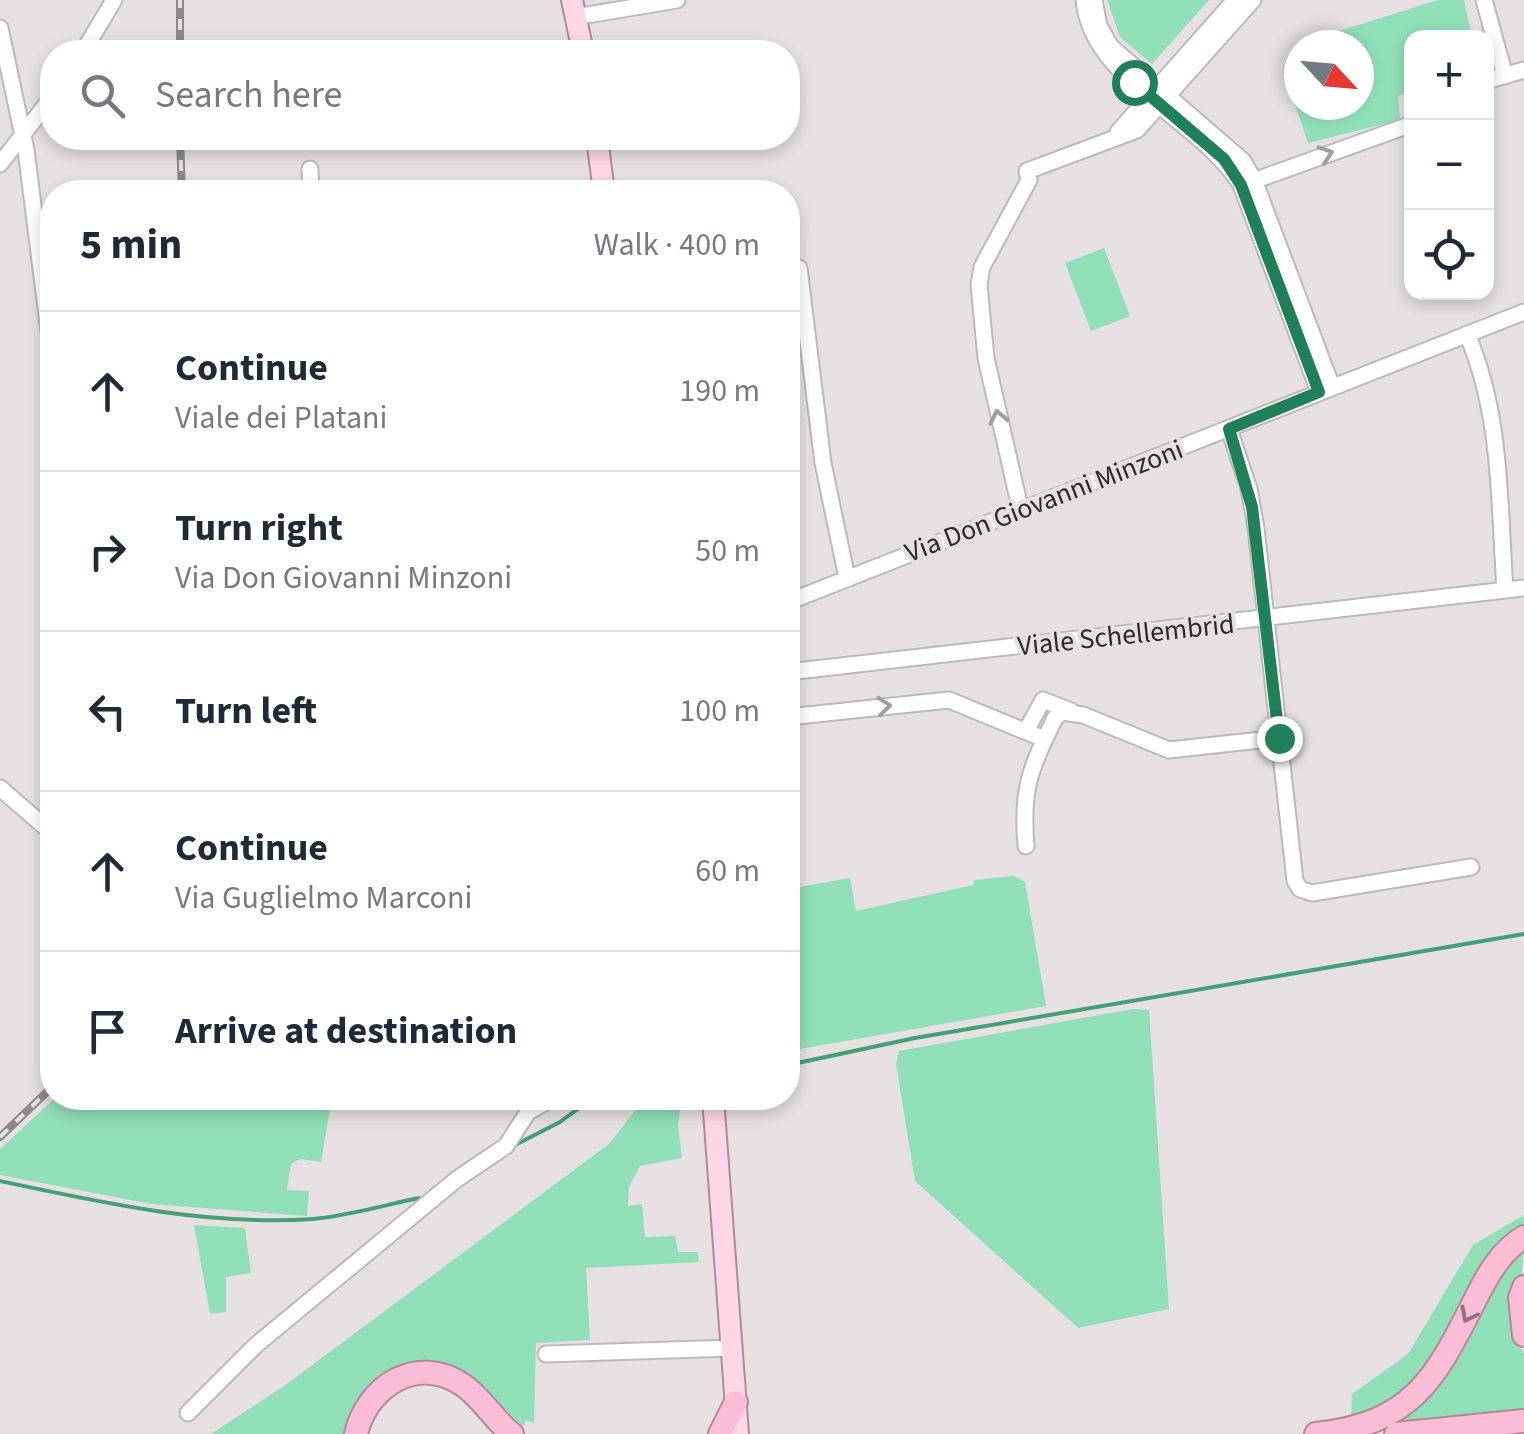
<!DOCTYPE html>
<html lang="en">
<head>
<meta charset="utf-8">
<style>
  body { margin:0; font-family:"Source Sans 3",sans-serif; background:#f2f2f3; color:#1f2937 }
  .controls { position:absolute; right:30px; top:30px; display:grid; overflow:hidden; border-radius:20px; box-shadow:0 5px 15px #0003 }
  .controls button { width:90px; height:90px; display:grid; place-items:center; padding:0; border:0; border-bottom:2px solid #e0e1e3; background:#fff; color:#1f2937; font:50px sans-serif }
  .compass { position:absolute; left:1284px; top:30px; width:90px; height:90px; border-radius:50%; background:#fff; box-shadow:0 5px 15px #0003; rotate:116deg }
  .stop { position:absolute; width:30px; height:30px; margin:-22px; border:8px solid #1f8059; border-radius:50%; background:#fff }
  .stop.end { background:#1f8059; border-color:#fff; box-shadow:0 2px 10px #0008 }
  .list { margin:0; padding:0; list-style:none }
  h2 { display:flex; justify-content:space-between; align-items:center; height:130px; margin:0; padding:0 40px; font-size:42px }
  h2 small { font-size:32px; font-weight:400; color:#747a83 }
  .list li { display:grid; grid-template-columns:65px 1fr auto; gap:30px; align-items:center; box-sizing:border-box; height:160px; padding:0 40px; border-top:2px solid #e0e1e3 }
  .list b { display:block; font-size:38px; white-space:nowrap }
  .list p { margin:0; font-size:32px; white-space:nowrap; color:#747a83 }
  .list em { font-size:32px; font-style:normal; color:#747a83 }
  .icon { flex:none; width:55px; height:55px; fill:none; stroke:currentColor; stroke-width:2; stroke-linecap:round; stroke-linejoin:round }
  .map { position:relative; flex:none; width:1524px; height:1434px; overflow:hidden }
  .search { position:absolute; background:#fff; box-shadow:0 5px 15px #0003; left:40px; top:40px; width:760px; height:110px; display:flex; align-items:center; gap:25px; box-sizing:border-box; padding:0 35px; border-radius:40px; color:#747a83; font-size:38px }
  .panel { position:absolute; background:#fff; box-shadow:0 5px 15px #0003; left:40px; top:180px; width:760px; height:930px; border-radius:40px }
  .map>svg:first-child { display:block }
  .green { fill:#91dfb7 }
  .lines { fill:none; stroke-linecap:round; stroke-linejoin:round }
  .stream { stroke:#43a076; stroke-width:4 }
  .minor-casing { stroke:#beb8ba; stroke-width:19 }
  .major-casing { stroke:#b28999; stroke-width:24 }
  .highway-casing { stroke:#b28999; stroke-width:26 }
  .minor { stroke:#fff; stroke-width:15 }
  .major { stroke:#fdd7e6; stroke-width:20 }
  .highway { stroke:#fbbcd5; stroke-width:22 }
  .rail-casing { stroke:#8d898b; stroke-width:8 }
  .rail { stroke:#e6e0e2; stroke-width:4; stroke-dasharray:11; stroke-linecap:butt }
  .oneway { stroke:#a09f9f }
  .oneway2 { stroke:#937280 }
  .route { stroke:#1f8059; stroke-width:12 }
  .labels { text-anchor:middle; dominant-baseline:central; stroke-width:8; stroke-linejoin:round; paint-order:stroke }
  .street-label { font-size:28px; fill:#2b292a; stroke:#e6e0e2 }
</style>
</head>
<body>
<div class="map">
<svg width="1524" height="1434" viewBox="0 0 1524 1434">
  <rect width="100%" height="100%" fill="#e6e0e2"/>
  <path class="green" d="M 1107,0 L 1209,0 L 1152,64 L 1120,37 Z
    M 1438,0 L 1464,0 L 1472,37 L 1412,38 L 1411,92 L 1398,96 L 1400,120 L 1308,143 L 1289,86 L 1299,57 L 1299,105 L 1359,105 L 1359,45 L 1304,42 Z
    M 1104,248 L 1130,316 L 1091,331 L 1065,263 Z
    M 1014,876 L 1025,882 L 1046,1006 L 788,1051 L 788,889 L 850,878 L 856,911 L 973,885 L 974,880 Z
    M 1133,1009 L 1149,1010 L 1169,1309 L 1078,1328 L 915,1181 L 896,1064 L 899,1051 Z
    M 55,1098 L 332,1098 L 321,1162 L 300,1159 L 291,1164 L 287,1190 L 309,1191 L 307,1216 L 151,1204 L 0,1175 L 0,1149 Z
    M 645,1098 L 682,1098 L 678,1125 L 682,1158 L 640,1166 L 629,1187 L 628,1206 L 642,1204 L 645,1237 L 675,1236 L 678,1252 L 698,1252 L 699,1262 L 586,1268 L 590,1340 L 536,1343 L 534,1423 L 526,1420 L 523,1426 L 490,1395 L 405,1367 C 373,1380 349,1397 344,1434 L 211,1434 L 284,1386 L 609,1144 Z
    M 1524,1215 L 1524,1229 L 1422,1384 L 1351,1424 L 1352,1394 L 1408,1354 L 1473,1245 Z
    M 194,1225 L 245,1228 L 251,1273 L 226,1277 L 226,1312 L 210,1314 Z
    M 1524,1248 L 1516,1338 L 1524,1354 L 1524,1413 L 1398,1425 L 1438,1389 L 1493,1281 Z"/>
  <g class="lines">
    <path class="stream" d="M 788,1065 L 915,1038 L 1524,934
      M 515,1145 L 560,1122 L 593,1098
      M 0,1181 C 103,1203 207,1226 313,1219 C 348,1216 385,1205 419,1198"/>
    <defs>
      <path id="minor" d="M 1084,0 C 1091,80 1200,119 1241,185 L 1319,392
        M 1094,0 L 1099,26 L 1111,47 L 1243,161 L 1254,180 L 1332,387
        M 1484,0 L 1505,76
        M 575,17 L 677,0
        M 0,28 L 26,150 L 52,355
        M 83,52 L 114,0
        M 1486,81 L 1524,70
        M 1118,132 L 1235,0
        M 0,164 L 52,97
        M 310,169 L 311,192
        M 1245,184 L 1412,124
        M 799,268 L 823,463 L 847,578
        M 1467,334 C 1502,415 1499,504 1505,590
        M 1229,429 L 1249,489 L 1256,528 L 1295,881 L 1300,889 L 1312,893 L 1471,867
        M 1021,512 L 986,358 L 979,285 L 982,267 L 1029,180 L 1027,171 L 1137,130 L 1253,0
        M 788,602 L 1524,312
        M 788,672 L 1524,588
        M 788,717 L 949,700 L 1044,739
        M 1026,731 L 1043,700 L 1071,711
        M 0,788 L 52,833
        M 1026,846 C 1021,789 1030,769 1055,718 L 1062,712 L 1083,715 L 1169,750 L 1279,738
        M 546,1354 L 733,1348
        M 188,1413 L 256,1345 L 457,1179 L 506,1146 L 528,1112 L 553,1098"/>
      <path id="major" d="M 572,0 L 583,52
        M 597,138 L 604,192
        M 713,1098 L 738,1434"/>
      <path id="highway" d="M 1524,1287 L 1520,1298 L 1524,1335
        M 356,1434 C 367,1386 417,1354 463,1385 C 482,1398 494,1420 512,1434
        M 720,1434 L 736,1402
        M 1316,1434 C 1414,1423 1435,1379 1476,1298 C 1488,1274 1501,1251 1524,1237
        M 1396,1434 L 1524,1421"/>
    </defs>
    <use href="#minor" class="minor-casing"/>
    <use href="#major" class="major-casing"/>
    <use href="#highway" class="highway-casing"/>
    <use href="#minor" class="minor"/>
    <use href="#major" class="major"/>
    <use href="#highway" class="highway"/>
    <defs>
      <path id="rail" d="M 180,52 L 180,0
        M 180,138 L 182,192
        M 0,1137 L 52,1087"/>
    </defs>
    <use href="#rail" class="rail-casing"/>
    <use href="#rail" class="rail"/>
  </g>
  <defs><path id="oneway-chevron" d="M-2-3.5L2.5 0L-2 3.5" fill="none" stroke-width="1.6" stroke-linecap="round" stroke-linejoin="round" transform="scale(2.5)"/></defs>
  <g class="oneway">
    <use href="#oneway-chevron" transform="translate(1326 154) rotate(-19)"/>
    <use href="#oneway-chevron" transform="translate(998 417) rotate(-102)"/>
    <use href="#oneway-chevron" transform="translate(884 706) rotate(-6)"/>
  </g>
  <use class="oneway2" href="#oneway-chevron" transform="translate(1468 1315) rotate(117)"/>
  <g class="lines">
    <path class="route" d="M 1134,82 L 1224,159 L 1241,185 L 1319,392 L 1229,429 L 1252,507 L 1279,738"/>
  </g>
  <g class="labels">
    <g class="street-label">
      <text transform="translate(1044 501) rotate(-21)">Via Don Giovanni Minzoni</text>
      <text transform="translate(1126 635) rotate(-6)">Viale Schellembrid</text>
    </g>
  </g>
</svg>
<div class="controls">
<button>+</button>
<button>−</button>
<button><svg class="icon" aria-label="locate" viewBox="0 0 24 24"><circle cx="12" cy="12" r="6"/><path d="M12 2v4M12 18v4M2 12h4M18 12h4"/></svg></button>
</div>
<svg class="compass" viewBox="-18 -18 36 36"><path d="M0-13l5 13h-10z" fill="#e53935"/><path d="M0 13l5-13h-10z" fill="#747a83"/></svg>
<div class="stop" style="left:1134px;top:82px"></div>
<div class="stop end" style="left:1279px;top:738px"></div>
<div class="search"><svg class="icon" aria-label="search" viewBox="0 0 24 24"><circle cx="10" cy="10" r="6"/><path d="M15 15l6 6"/></svg>Search here</div>
<section class="panel">
<h2>5 min<small>Walk · 400 m</small></h2>
<ul class="list">
<li><svg class="icon" aria-label="ahead" viewBox="0 0 24 24"><path d="M12 20V5M6 11l6-6 6 6"/></svg><div><b>Continue</b><p>Viale dei Platani</p></div><em>190 m</em></li>
<li><svg class="icon" aria-label="right" viewBox="0 0 24 24"><path d="M7 20v-9h11M14 6l5 5-5 5"/></svg><div><b>Turn right</b><p>Via Don Giovanni Minzoni</p></div><em>50 m</em></li>
<li><svg class="icon" aria-label="left" viewBox="0 0 24 24"><path d="M17 20v-9H6M10 6l-5 5 5 5"/></svg><div><b>Turn left</b></div><em>100 m</em></li>
<li><svg class="icon" aria-label="ahead" viewBox="0 0 24 24"><path d="M12 20V5M6 11l6-6 6 6"/></svg><div><b>Continue</b><p>Via Guglielmo Marconi</p></div><em>60 m</em></li>
<li><svg class="icon" aria-label="arrive" viewBox="0 0 24 24"><path d="M6 21V4h12l-3 4 3 4H6"/></svg><div><b>Arrive at destination</b></div></li>
</ul>
</section>
</div>
</body>
</html>
